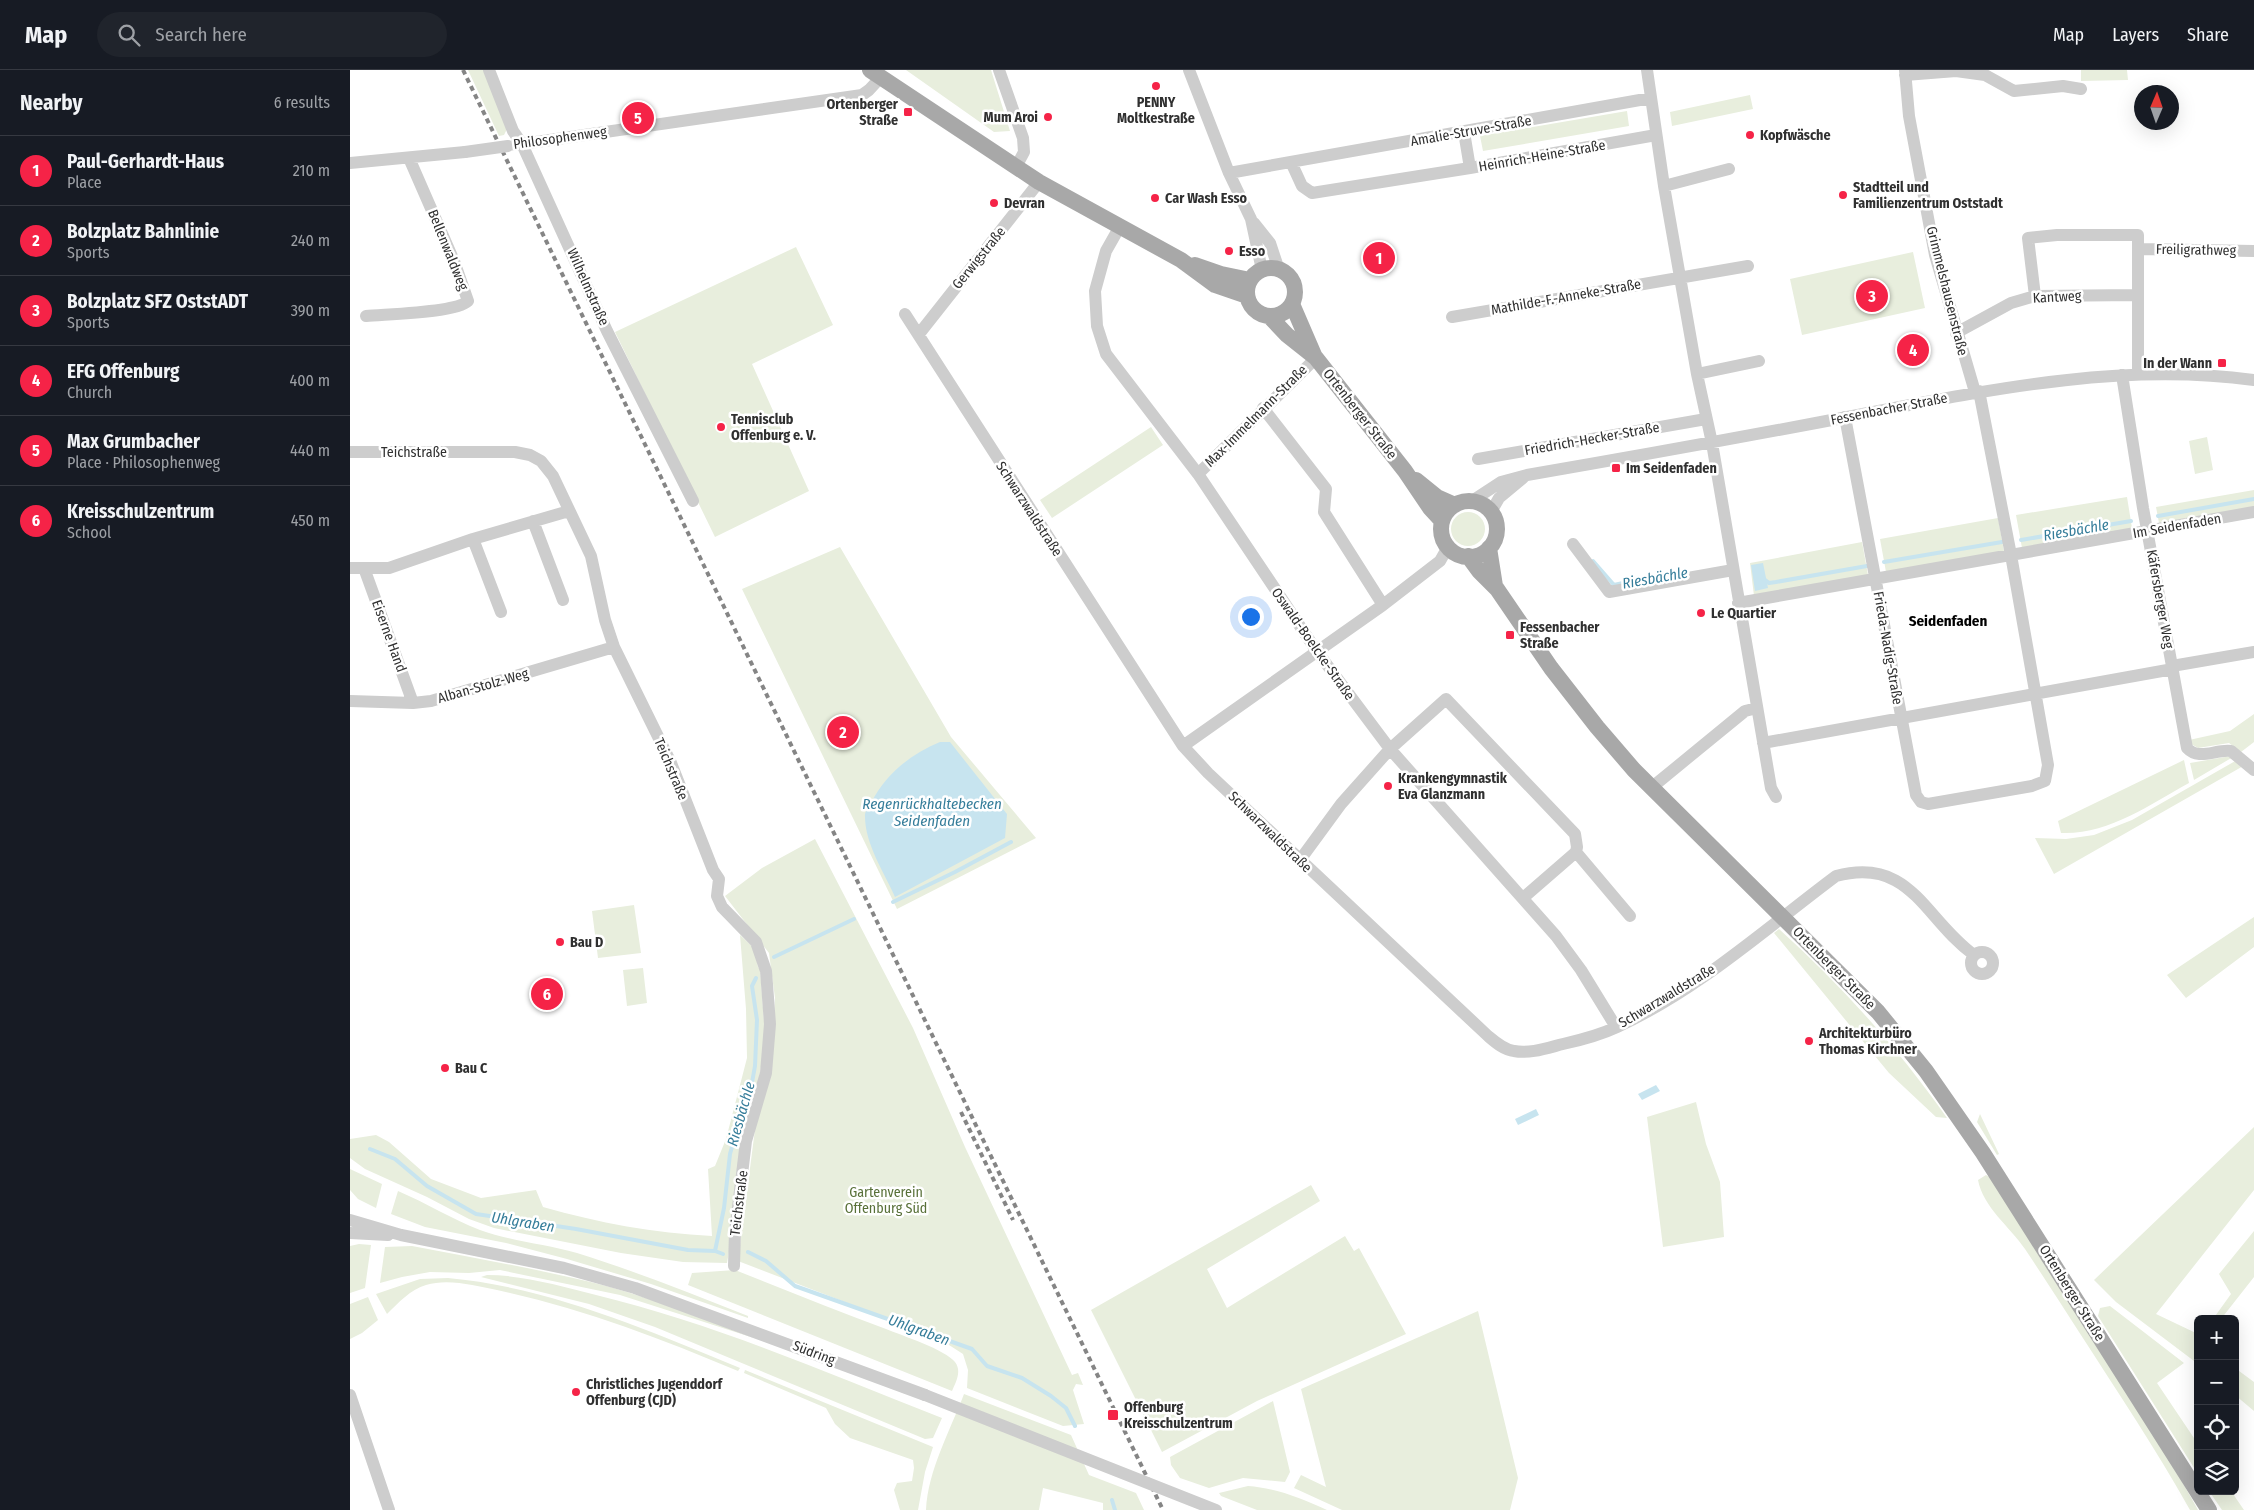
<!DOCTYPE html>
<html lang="en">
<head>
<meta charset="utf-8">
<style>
  body { margin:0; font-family:"Fira Sans Condensed",sans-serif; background:#20242c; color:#f1f3f6 }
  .controls { position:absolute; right:15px; bottom:15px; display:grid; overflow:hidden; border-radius:8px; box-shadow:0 5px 20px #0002 }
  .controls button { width:45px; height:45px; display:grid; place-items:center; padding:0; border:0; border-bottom:1px solid #363941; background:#171b24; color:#f1f3f6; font:25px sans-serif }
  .compass { position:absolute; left:1784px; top:15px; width:45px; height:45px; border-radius:50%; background:#171b24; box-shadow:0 5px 20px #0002; rotate:2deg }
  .you { position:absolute; left:900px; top:546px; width:18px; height:18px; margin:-12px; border:4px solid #fff; border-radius:50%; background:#1a73e8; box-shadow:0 0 0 8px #1a73e833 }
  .badge { display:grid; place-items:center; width:32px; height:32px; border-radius:50%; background:#f52347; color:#fff; font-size:16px; font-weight:700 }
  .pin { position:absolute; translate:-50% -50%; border:2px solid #fff; box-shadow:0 1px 5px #0006 }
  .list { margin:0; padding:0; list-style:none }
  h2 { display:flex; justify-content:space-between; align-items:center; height:65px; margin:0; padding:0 20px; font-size:21px }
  h2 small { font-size:16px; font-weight:400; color:#9ea1a6 }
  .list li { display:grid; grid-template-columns:32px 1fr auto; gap:15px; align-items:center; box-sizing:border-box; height:70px; padding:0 20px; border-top:1px solid #363941 }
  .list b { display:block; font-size:19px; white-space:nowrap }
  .list p { margin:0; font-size:16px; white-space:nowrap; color:#9ea1a6 }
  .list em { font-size:16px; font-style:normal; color:#9ea1a6 }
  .icon { flex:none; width:28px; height:28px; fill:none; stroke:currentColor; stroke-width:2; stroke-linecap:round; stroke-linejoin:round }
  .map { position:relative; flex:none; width:1904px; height:1440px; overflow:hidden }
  header { display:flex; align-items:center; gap:30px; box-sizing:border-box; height:70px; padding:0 25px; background:#171b24; border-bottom:1px solid #363941 }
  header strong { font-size:24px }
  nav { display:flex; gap:28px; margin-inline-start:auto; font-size:18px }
  .search { width:350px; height:45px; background:#20242c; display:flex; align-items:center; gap:12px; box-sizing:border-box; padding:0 18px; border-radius:28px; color:#9ea1a6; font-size:19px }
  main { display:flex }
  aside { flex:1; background:#171b24 }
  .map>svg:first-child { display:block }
  .green { fill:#e8eedd }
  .water { fill:#c7e4ef }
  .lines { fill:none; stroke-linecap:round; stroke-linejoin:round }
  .stream { stroke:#c7e4ef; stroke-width:4 }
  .minor { stroke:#cdcdcd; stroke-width:12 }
  .major { stroke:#a8a8a8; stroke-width:16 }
  .rail { stroke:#858585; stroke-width:4; stroke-dasharray:5 4; stroke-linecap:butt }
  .minor-bridge { stroke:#cdcdcd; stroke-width:12 }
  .poi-dot { fill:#f52347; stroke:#fff; stroke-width:2 }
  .labels { text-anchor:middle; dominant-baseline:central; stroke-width:5; stroke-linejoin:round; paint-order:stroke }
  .poi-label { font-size:14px; font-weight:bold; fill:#303030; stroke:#fff; text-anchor:start }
  .street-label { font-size:14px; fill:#303030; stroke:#fff }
  .park-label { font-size:14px; fill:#587038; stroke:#fff }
  .water-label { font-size:15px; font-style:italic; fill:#357d9a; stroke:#fff }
  .neighbourhood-label { font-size:15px; font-weight:bold; fill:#000; stroke:#fff }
</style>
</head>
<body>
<header>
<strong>Map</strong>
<div class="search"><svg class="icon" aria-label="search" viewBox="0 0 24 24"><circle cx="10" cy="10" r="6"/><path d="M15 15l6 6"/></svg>Search here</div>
<nav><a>Map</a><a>Layers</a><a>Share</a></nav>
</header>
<main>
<aside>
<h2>Nearby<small>6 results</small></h2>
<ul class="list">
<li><span class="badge">1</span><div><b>Paul-Gerhardt-Haus</b><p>Place</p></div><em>210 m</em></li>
<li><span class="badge">2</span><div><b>Bolzplatz Bahnlinie</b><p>Sports</p></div><em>240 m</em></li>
<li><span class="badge">3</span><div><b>Bolzplatz SFZ OststADT</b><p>Sports</p></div><em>390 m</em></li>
<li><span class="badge">4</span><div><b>EFG Offenburg</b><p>Church</p></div><em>400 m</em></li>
<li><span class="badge">5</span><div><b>Max Grumbacher</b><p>Place · Philosophenweg</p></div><em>440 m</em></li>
<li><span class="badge">6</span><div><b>Kreisschulzentrum</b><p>School</p></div><em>450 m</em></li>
</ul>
</aside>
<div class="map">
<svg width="1904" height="1440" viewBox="0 0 1904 1440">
  <rect width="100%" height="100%" fill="#fff"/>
  <path class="green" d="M 118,0 L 134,0 L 158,57 L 154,65 L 149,66 Z
    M 556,0 L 641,0 L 660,61 L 644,62 Z
    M 1731,0 L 1777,0 L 1778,10 L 1731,11 Z
    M 1400,25 L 1403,39 L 1322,56 L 1320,42 Z
    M 1277,41 L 1279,56 L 1133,81 L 1130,66 Z
    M 446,177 L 483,255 L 402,294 L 459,421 L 365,467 L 265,262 Z
    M 1563,182 L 1575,238 L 1452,265 L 1440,209 Z
    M 801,357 L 813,375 L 702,448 L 690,430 Z
    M 1857,367 L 1863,400 L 1845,404 L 1839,371 Z
    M 1904,420 L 1904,437 L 1809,453 L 1806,437 Z
    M 1777,427 L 1782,458 L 1672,478 L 1666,445 Z
    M1101 459a17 17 0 1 1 34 0a17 17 0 1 1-34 0Z
    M 1648,448 L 1654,481 L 1536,502 L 1530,469 Z
    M 1512,472 L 1518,505 L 1404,526 L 1400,493 Z
    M 490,477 L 601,667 L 686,768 L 547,839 L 392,519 Z
    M 1904,644 L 1904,672 L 1891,682 L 1879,673 L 1848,678 L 1841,674 L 1839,670 L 1880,661 Z
    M 1881,686 L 1883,687 L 1844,710 L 1840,693 Z
    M 1834,690 L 1839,713 C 1799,735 1758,765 1711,763 L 1708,751 Z
    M 1887,690 L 1895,695 L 1704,804 L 1685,768 L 1716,769 L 1744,765 L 1782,750 Z
    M 465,769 L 563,958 L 615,1077 L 722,1305 L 728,1303 L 733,1315 L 726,1314 L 723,1320 L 734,1354 L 713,1356 L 617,1318 L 618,1300 L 613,1284 L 599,1275 L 547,1252 L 388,1191 L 407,1044 L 422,982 L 425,928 L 419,883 L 375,826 L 412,798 Z
    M 284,835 L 291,883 L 248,888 L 242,841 Z
    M 1904,847 L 1904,877 L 1836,928 L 1817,905 Z
    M 1429,859 C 1492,916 1548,978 1597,1048 L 1586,1047 L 1539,1003 L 1424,863 Z
    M 390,865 L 405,879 L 408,897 L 410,899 L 415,964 L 413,985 L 377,1193 L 333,1192 L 271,1183 L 144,1158 L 119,1149 L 77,1127 L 15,1099 L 0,1088 L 0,1069 L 26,1065 L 39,1072 L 81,1109 L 131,1128 L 186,1120 L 193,1137 C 249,1153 304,1163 362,1166 L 358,1099 L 365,1096 L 376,1069 L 397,988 L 396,939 Z
    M 293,898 L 297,933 L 277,936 L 273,900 Z
    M 1346,1032 L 1356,1074 L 1370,1112 L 1374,1167 L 1313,1177 L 1297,1047 Z
    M 1630,1044 L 1649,1084 L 1647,1085 L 1627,1052 Z
    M 1904,1057 L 1904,1120 L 1806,1244 L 1848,1264 L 1848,1294 L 1766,1232 L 1744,1210 Z
    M 0,1099 L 32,1114 L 26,1138 L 8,1129 L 0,1120 Z
    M 1636,1105 L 1641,1108 L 1813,1378 L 1848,1440 L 1840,1440 C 1806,1379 1767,1321 1729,1262 C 1711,1234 1693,1206 1675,1179 C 1660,1157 1633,1137 1628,1110 Z
    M 961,1115 L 970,1131 L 857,1199 L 877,1238 L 995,1166 L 1004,1181 L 1009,1178 L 1056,1264 L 907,1331 L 812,1382 L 741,1240 Z
    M 48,1121 C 76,1133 102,1149 130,1160 C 161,1171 195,1174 227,1183 C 285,1201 342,1224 398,1246 L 398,1248 L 301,1214 L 217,1189 L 156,1173 L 75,1157 L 41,1144 Z
    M 1904,1161 L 1904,1207 L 1871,1249 L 1863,1249 L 1881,1224 L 1869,1204 Z
    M 9,1174 L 21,1175 L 15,1218 L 0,1223 L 0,1176 Z
    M 62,1176 C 128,1189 195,1200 260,1217 C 310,1231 358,1251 407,1269 L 270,1225 L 150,1200 L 119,1203 L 80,1202 L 52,1207 L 30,1213 L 35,1177 Z
    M 385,1200 C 435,1220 485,1240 536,1259 C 551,1265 596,1280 605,1292 C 612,1301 606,1312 602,1321 L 338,1215 L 342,1203 Z
    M 137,1205 C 173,1205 211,1216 246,1225 C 365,1254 478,1303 592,1348 L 583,1368 L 575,1369 L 305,1257 L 239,1234 L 131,1207 Z
    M 98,1208 C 198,1217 298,1260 390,1298 L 388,1301 C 310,1268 231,1238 147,1220 C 125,1216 99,1208 76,1215 C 61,1219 48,1233 37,1244 L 26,1224 L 70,1209 Z
    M 18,1227 L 28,1250 L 12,1263 L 0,1269 L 0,1234 Z
    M 1760,1236 L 1834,1293 L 1807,1313 L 1848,1374 L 1848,1404 L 1748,1246 L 1750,1238 Z
    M 1128,1241 L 1168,1408 L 1160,1440 L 992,1440 L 944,1418 L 951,1405 L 976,1417 L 951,1319 Z
    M 1885,1298 L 1904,1312 L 1904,1341 L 1885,1325 Z
    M 395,1300 L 583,1377 L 575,1402 L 568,1440 L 550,1440 L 544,1420 L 547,1413 L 562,1411 L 564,1398 L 563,1390 L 500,1368 L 485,1354 L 476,1338 L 394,1303 Z
    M 614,1324 L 721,1365 L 739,1405 L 786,1423 L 794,1440 L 753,1440 L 753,1433 L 693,1418 L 689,1440 L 576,1440 C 578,1400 600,1361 614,1324 Z
    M 923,1331 L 940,1402 L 935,1412 L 893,1408 L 859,1418 L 830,1408 L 821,1395 L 820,1387 Z
    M 898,1416 C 926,1418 951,1428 977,1440 L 907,1440 L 871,1426 L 869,1423 Z
    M 1859,1421 L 1881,1421 L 1894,1440 L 1872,1440 Z"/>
  <path class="water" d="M 1413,493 L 1418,518 L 1405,521 L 1401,495 Z
    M 590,672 L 600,672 L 657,744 L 655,768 L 545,827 C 534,802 514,773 515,744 C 516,740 520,735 522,731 C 537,703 561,684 590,672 Z
    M 1306,1015 L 1310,1021 L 1292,1030 L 1288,1024 Z
    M 1186,1039 L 1189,1045 L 1168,1055 L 1165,1049 Z"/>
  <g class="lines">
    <path class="stream" d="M 1808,446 L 1904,429
      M 1671,470 L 1781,451
      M 1243,491 L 1264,515 L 1273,513
      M 1534,492 L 1652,472
      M 1412,508 L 1419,513 L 1426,512 L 1517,496
      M 543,832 L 605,802 L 661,772
      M 424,887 L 504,849
      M 20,1079 L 45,1089 L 77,1116 L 126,1144 L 226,1159 L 338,1180 L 365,1181 L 373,1184
      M 365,1181 L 374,1138 L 380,1084 L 392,1041 L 401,1018 L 405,996 L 407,950 L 402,916 L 406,908
      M 398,1182 L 416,1191 L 445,1216 L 622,1279 L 637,1296 L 672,1308 L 701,1326 L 716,1338 L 725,1356
      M 762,1430 L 765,1440"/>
    <path class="minor" d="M 139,0 L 163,61 L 172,74 L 257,261 L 343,431
      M 649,0 L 673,68 L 674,82 L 666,97
      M 839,0 L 879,103 L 901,149 L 912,200
      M 1297,0 L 1314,116 L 1347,304 L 1362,373 L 1421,718 L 1426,727
      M 1555,0 L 1559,46 L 1585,185 L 1625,322
      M 1555,5 L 1606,1 L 1635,5 L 1664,21 L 1713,16 L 1731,19
      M 1114,62 L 1120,98
      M 165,75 L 512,25 L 519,20 L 531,7
      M 941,92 L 952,116 L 962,123 L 1120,98 L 1306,65
      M 0,93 L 115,82
      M 879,103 L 1301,28
      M 1314,116 L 1379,99
      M 904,153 L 920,173 L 929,200
      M 769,158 L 756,181 L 745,221 L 747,256 L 756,284 L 848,404 L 966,580 L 1013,643 L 1040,679 L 1206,866 L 1231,900 L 1266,957
      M 1788,179 L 1904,181
      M 1685,226 L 1678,168 L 1707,165 L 1788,165 L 1788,304
      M 555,244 L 833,676 L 858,703 L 1138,966 C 1145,972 1154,980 1164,981 C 1180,984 1197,978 1213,974 C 1231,970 1250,965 1267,957 C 1348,920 1415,859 1486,806 C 1561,786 1574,849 1624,885
      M 16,246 C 36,244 106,243 118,231 L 104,191 L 59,88
      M 1102,247 L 1398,196
      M 1606,263 L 1661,233 L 1685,226 L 1787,225
      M 569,264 L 689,112
      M 1347,304 L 1409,291
      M 1772,305 L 1793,438 L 1837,678 C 1849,691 1865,679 1881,681 L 1904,700
      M 913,338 L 976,419 L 974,442 L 1033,535
      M 1495,347 L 1566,725 L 1571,732 L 1578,734 L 1682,716 L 1695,711 L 1698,695 L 1661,485 L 1629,321
      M 0,382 L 165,382 L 180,385 L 191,391 L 203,406 L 241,486 L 255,550 L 264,577 L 321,693 L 363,800 L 369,809 L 367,826 L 372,837 L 406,872 L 416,901 L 420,954 L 416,1003 L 396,1071 L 385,1162 L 384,1196
      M 1128,389 L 1356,349
      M 848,404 L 966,288
      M 1122,431 L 1151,412 L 1177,405 C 1288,386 1398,366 1508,345 C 1638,320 1770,292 1904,310
      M 1141,442 L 1149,428 L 1173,408
      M 183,451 L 213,530
      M 123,469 L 151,542
      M 1223,474 L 1259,522 L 1383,500
      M 0,498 L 39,498 L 123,469 L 219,441
      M 14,498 L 63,633
      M 1388,533 L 1904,442
      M 1822,596 L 1904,582
      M 0,631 L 63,633 L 81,631 L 264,577
      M 1413,673 L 1823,599
      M 833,676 L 1033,535 L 1090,491 L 1098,477
      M 1301,718 L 1395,641 L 1407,638
      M 1226,782 L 1280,846
      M 950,790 L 991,734 L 1040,679 L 1096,629 L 1225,764 L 1227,777 L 1226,782 L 1173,828
      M1621 893a11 11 0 1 1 22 0a11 11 0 1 1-22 0Z
      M 0,1150 L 51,1165 L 214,1198 L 285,1218 L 575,1325
      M 0,1163 L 38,1165
      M 0,1325 L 39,1440"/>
    <path class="major" d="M 520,0 L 689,112 L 831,190 L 865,215 L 897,226
      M 845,195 L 871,204 L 900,210
      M897 222a24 24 0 1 1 48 0a24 24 0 1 1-48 0Z
      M 942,234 L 964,285
      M 920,247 L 937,265 L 966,288 L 1055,401 L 1080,438 L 1092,451
      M 1066,410 L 1087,427 L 1105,435
      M1091 459a28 28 0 1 1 56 0a28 28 0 1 1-56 0Z
      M 1139,478 L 1145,516
      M 1118,486 L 1129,501 L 1147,519 L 1201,598 L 1247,657 L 1284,700 L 1528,942 L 1576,1001 L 1633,1083 L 1859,1440"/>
    <path class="rail" d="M 113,0 L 813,1440
      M 611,1042 L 663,1150"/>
    <path class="minor-bridge" d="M 115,82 L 158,76
      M 575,1325 L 866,1440"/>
  </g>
  <g class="poi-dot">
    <circle cx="806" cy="16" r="5"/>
    <rect x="553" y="37" width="10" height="10" rx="2.5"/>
    <circle cx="698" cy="47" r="5"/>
    <circle cx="1400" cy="65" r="5"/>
    <circle cx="1493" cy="125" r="5"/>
    <circle cx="805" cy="128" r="5"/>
    <circle cx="644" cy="133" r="5"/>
    <circle cx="879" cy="181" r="5"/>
    <rect x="1867" y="288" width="10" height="10" rx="2.5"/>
    <circle cx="371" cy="357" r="5"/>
    <rect x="1261" y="393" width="10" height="10" rx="2.5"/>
    <circle cx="1351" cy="543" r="5"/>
    <rect x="1155" y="560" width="10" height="10" rx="2.5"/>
    <circle cx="1038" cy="716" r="5"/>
    <circle cx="210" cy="872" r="5"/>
    <circle cx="1459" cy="971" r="5"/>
    <circle cx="95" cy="998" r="5"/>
    <circle cx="226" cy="1322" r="5"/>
    <rect x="757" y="1339" width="12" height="12" rx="2.5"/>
  </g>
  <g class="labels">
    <g class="poi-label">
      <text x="806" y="32" text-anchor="middle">PENNY<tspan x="806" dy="16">Moltkestraße</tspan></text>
      <text x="548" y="34" text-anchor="end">Ortenberger<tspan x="548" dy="16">Straße</tspan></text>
      <text x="688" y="47" text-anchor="end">Mum Aroi</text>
      <text x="1410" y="65">Kopfwäsche</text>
      <text x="1503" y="117">Stadtteil und<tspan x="1503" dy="16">Familienzentrum Oststadt</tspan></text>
      <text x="815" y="128">Car Wash Esso</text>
      <text x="654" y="133">Devran</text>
      <text x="889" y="181">Esso</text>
      <text x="1862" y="293" text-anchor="end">In der Wann</text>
      <text x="381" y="349">Tennisclub<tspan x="381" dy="16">Offenburg e. V.</tspan></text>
      <text x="1276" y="398">Im Seidenfaden</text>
      <text x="1361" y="543">Le Quartier</text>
      <text x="1170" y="557">Fessenbacher<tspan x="1170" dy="16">Straße</tspan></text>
      <text x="1048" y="708">Krankengymnastik<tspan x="1048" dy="16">Eva Glanzmann</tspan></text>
      <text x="220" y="872">Bau D</text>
      <text x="1469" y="963">Architekturbüro<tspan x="1469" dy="16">Thomas Kirchner</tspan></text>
      <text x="105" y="998">Bau C</text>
      <text x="236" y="1314">Christliches Jugenddorf<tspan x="236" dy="16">Offenburg (CJD)</tspan></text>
      <text x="774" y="1337">Offenburg<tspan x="774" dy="16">Kreisschulzentrum</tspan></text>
    </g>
    <g class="street-label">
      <text transform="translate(1121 61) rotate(-10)">Amalie-Struve-Straße</text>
      <text transform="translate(210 68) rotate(-8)">Philosophenweg</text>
      <text transform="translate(1192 86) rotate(-10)">Heinrich-Heine-Straße</text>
      <text transform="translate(98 180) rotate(68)">Bellenwaldweg</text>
      <text transform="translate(1846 180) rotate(1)">Freiligrathweg</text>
      <text transform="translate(629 188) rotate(-51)">Gerwigstraße</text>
      <text transform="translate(238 217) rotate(66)">Wilhelmstraße</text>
      <text transform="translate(1597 221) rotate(76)">Grimmelshausenstraße</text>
      <text transform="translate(1216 227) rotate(-10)">Mathilde-F.-Anneke-Straße</text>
      <text transform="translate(1707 227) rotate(-3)">Kantweg</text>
      <text transform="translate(1539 339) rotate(-11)">Fessenbacher Straße</text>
      <text transform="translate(1010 344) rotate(52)">Ortenberger Straße</text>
      <text transform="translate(906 346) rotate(-45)">Max-Immelmann-Straße</text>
      <text transform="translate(1242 369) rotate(-10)">Friedrich-Hecker-Straße</text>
      <text x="64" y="382">Teichstraße</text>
      <text transform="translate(679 439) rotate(57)">Schwarzwaldstraße</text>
      <text transform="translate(1827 456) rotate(-10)">Im Seidenfaden</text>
      <text transform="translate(1810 529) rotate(80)">Käfersberger Weg</text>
      <text transform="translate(39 566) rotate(70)">Eiserne Hand</text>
      <text transform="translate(963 574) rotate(55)">Oswald-Boelcke-Straße</text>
      <text transform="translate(1538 578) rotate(80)">Frieda-Nadig-Straße</text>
      <text transform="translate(133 616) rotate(-16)">Alban-Stolz-Weg</text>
      <text transform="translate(321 699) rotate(67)">Teichstraße</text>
      <text transform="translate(920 762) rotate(44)">Schwarzwaldstraße</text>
      <text transform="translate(1484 898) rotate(45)">Ortenberger Straße</text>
      <text transform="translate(1317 926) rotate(-31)">Schwarzwaldstraße</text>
      <text transform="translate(389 1133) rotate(-83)">Teichstraße</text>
      <text transform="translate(1722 1223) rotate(58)">Ortenberger Straße</text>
      <text transform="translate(464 1283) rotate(21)">Südring</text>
    </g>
    <g class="park-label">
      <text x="536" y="1122">Gartenverein<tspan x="536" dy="16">Offenburg Süd</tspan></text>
    </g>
    <g class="water-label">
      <text transform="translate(1726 460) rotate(-10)">Riesbächle</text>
      <text transform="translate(1305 508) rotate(-10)">Riesbächle</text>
      <text x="582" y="734">Regenrückhaltebecken<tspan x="582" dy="17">Seidenfaden</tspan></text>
      <text transform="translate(391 1044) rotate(-74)">Riesbächle</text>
      <text transform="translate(173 1152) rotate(9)">Uhlgraben</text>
      <text transform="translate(569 1260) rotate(20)">Uhlgraben</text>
    </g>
    <g class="neighbourhood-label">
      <text x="1598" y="551">Seidenfaden</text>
    </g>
  </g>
</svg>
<div class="controls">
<button>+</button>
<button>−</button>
<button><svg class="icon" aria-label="locate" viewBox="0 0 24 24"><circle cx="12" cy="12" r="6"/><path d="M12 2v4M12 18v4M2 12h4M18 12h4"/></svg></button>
<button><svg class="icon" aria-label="layers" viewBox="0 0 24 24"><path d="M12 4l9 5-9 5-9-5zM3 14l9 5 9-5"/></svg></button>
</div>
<svg class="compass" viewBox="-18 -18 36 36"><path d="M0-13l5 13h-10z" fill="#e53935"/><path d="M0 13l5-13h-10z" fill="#9ea1a6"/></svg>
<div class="you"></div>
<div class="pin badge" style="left:1029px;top:188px">1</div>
<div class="pin badge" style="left:493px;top:662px">2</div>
<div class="pin badge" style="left:1522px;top:226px">3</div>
<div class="pin badge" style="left:1563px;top:280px">4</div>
<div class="pin badge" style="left:288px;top:48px">5</div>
<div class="pin badge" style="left:197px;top:924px">6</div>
</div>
</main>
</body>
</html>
